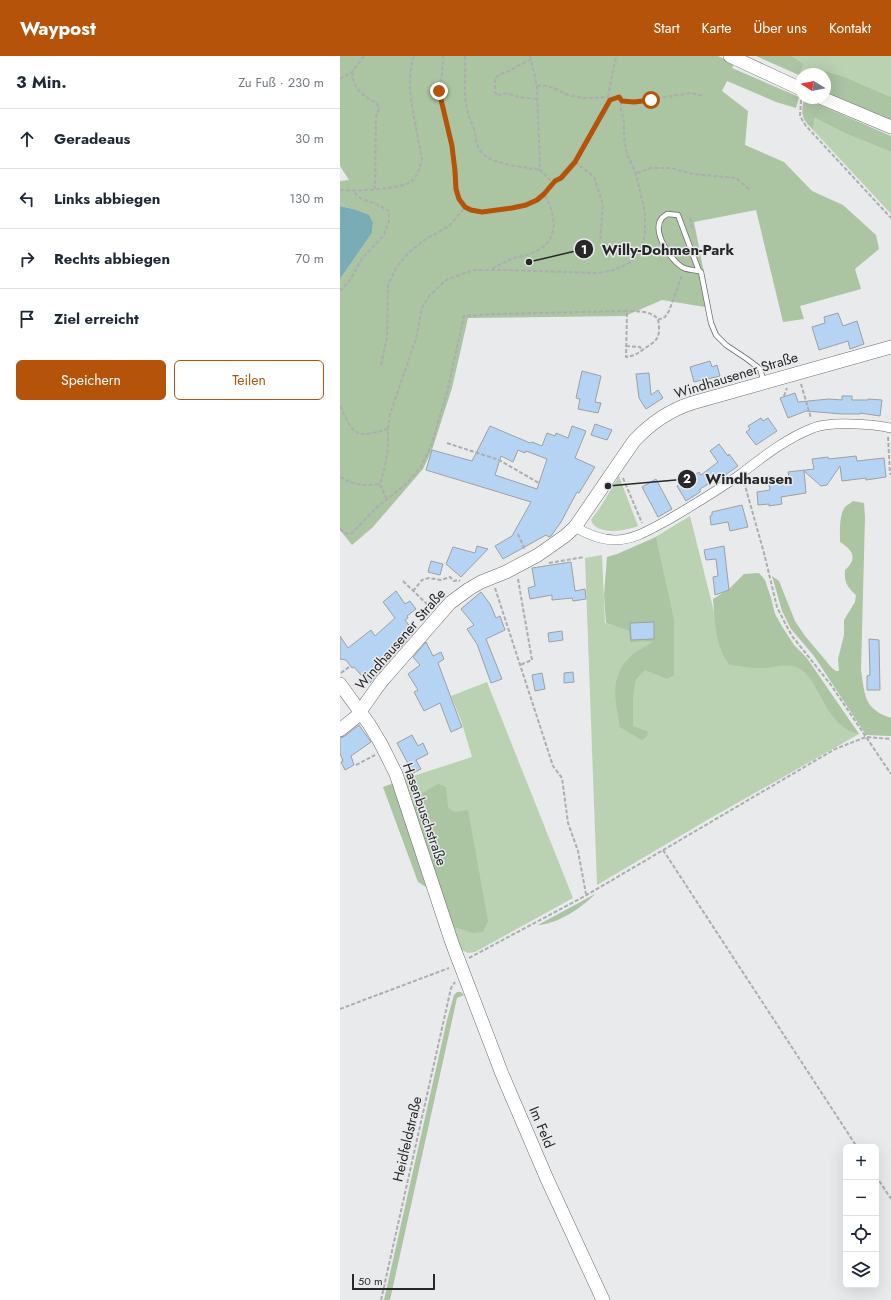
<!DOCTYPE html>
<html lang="de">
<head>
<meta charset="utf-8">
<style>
  body { margin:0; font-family:Jost,sans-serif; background:#f2f2f3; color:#1f2937 }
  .controls { position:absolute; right:12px; bottom:12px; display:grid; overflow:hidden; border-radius:6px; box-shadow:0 4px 16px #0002 }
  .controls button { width:36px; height:36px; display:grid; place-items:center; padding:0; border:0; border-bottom:1px solid #e0e1e3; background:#fff; color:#1f2937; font:20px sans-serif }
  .compass { position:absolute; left:455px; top:12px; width:36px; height:36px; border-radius:50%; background:#fff; box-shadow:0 4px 16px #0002; rotate:280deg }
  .scale { position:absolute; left:12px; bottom:10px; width:83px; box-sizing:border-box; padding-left:4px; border:2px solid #282829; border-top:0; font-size:11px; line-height:14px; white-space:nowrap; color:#282829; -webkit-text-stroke:3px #e8eaec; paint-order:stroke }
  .stop { position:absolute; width:12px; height:12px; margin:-9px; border:3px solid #b45309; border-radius:50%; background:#fff }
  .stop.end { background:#b45309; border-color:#fff; box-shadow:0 1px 4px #0008 }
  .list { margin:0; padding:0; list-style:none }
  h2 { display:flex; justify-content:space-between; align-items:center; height:52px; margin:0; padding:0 16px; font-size:17px }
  h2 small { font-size:13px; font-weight:400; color:#747a83 }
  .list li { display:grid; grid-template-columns:26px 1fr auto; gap:12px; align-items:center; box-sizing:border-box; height:60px; padding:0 16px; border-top:1px solid #e0e1e3 }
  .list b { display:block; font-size:15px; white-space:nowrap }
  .list em { font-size:13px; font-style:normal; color:#747a83 }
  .actions { display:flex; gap:8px; padding:12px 16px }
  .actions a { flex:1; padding:9px 0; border:1px solid #b45309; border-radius:6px; text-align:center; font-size:14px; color:#b45309 }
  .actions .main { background:#b45309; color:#fff }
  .icon { flex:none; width:22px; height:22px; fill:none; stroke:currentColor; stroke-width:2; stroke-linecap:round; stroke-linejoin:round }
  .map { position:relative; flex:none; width:551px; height:1244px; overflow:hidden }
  header { display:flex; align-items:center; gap:24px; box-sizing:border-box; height:56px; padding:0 20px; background:#b45309; color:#fff }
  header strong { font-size:19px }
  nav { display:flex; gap:22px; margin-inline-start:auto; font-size:14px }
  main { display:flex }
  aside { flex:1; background:#fff }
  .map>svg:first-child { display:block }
  .green { fill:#bad2b1 }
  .forest { fill:#abc4a2 }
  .water { fill:#79acb4 }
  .building { fill:#b5d4f3; stroke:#9ea0a1; fill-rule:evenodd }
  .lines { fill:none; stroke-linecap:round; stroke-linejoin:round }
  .lane-casing { stroke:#6c6d6f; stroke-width:6 }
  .street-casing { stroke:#6c6d6f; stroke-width:10 }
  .secondary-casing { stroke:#6c6d6f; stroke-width:14 }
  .path { stroke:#acadaf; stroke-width:2; stroke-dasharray:4 2; stroke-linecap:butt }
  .lane { stroke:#fff; stroke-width:4.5 }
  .street { stroke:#fff; stroke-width:9 }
  .secondary { stroke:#fff; stroke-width:13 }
  .route { stroke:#b45309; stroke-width:5 }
  .labels { text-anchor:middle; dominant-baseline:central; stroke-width:3; stroke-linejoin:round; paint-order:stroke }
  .street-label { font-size:14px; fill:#282829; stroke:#e8eaec }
  .leader { fill:none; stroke:#282829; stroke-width:1.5 }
  .callout-dot { fill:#282829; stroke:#e8eaec; stroke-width:1.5 }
  .mark-label { font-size:12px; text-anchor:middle; font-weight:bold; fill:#fff }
  .callout-label { font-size:15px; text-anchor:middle; font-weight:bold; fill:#282829; stroke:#e8eaec; stroke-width:3; stroke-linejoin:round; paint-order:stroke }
</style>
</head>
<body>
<header>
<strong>Waypost</strong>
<nav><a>Start</a><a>Karte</a><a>Über uns</a><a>Kontakt</a></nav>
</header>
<main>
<aside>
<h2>3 Min.<small>Zu Fuß · 230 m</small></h2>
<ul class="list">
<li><svg class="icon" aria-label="ahead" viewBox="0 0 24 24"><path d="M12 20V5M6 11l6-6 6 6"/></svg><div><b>Geradeaus</b></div><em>30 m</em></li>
<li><svg class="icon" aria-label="left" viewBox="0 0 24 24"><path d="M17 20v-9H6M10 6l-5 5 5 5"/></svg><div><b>Links abbiegen</b></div><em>130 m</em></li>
<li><svg class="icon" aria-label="right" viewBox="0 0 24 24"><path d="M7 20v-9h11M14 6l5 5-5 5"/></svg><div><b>Rechts abbiegen</b></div><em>70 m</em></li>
<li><svg class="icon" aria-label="arrive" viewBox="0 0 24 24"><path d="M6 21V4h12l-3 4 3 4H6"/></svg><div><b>Ziel erreicht</b></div></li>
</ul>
<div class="actions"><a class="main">Speichern</a><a>Teilen</a></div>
</aside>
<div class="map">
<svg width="551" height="1244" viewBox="0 0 551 1244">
  <rect width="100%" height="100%" fill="#e8eaec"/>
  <path class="green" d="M 452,0 L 551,0 L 551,41 L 505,21 L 486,15 L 461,18 L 459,19 L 464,8 Z
    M 475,62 L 504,77 L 551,96 L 551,158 L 473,74 Z
    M 279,420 L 298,470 C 286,475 256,480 251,464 L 261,450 Z
    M 350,460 L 385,600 L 466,601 L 519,678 L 369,763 L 257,829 L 245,502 L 262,499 L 265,567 L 290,575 L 312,483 Z
    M 147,626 L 233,842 L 135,896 L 128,897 L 120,893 L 64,723 L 132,701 L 121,664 L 111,640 Z"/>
  <path class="forest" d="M 0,0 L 378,0 L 394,8 L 392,12 L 459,41 L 456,52 L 436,46 L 387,25 L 382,35 L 408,55 L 405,89 L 444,106 L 472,135 L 503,149 L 536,179 L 539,193 L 515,213 L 521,233 L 460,250 L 464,263 L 443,266 L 416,154 L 354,166 L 371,252 L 322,244 L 285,260 L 128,262 L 112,332 L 92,394 L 83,413 L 33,471 L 12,489 L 0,474 L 0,223 L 32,177 L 33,167 L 13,153 L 0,150 L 0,125 L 9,124 L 0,110 Z
    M 416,0 L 452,0 L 464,8 L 459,19 L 461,19 L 461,27 L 457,25 L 459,19 Z
    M 486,15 L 505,21 L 551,41 L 551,65 L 485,37 L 485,18 L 468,18 Z
    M 464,42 L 551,80 L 551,96 L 504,77 L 475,62 L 473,74 C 461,61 461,60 464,42 Z
    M 513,445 L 524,447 L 525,461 L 521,614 C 525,640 524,653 551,662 L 551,680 L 526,679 L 474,600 L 451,573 L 442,555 L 432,520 L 439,525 L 455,565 L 465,580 L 492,612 L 496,615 L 499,615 L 498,603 L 504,579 L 504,564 L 515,546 L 516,539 C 507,531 504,526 505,514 C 518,503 513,494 500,486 C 500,476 499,459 505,451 C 507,449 511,447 513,445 Z
    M 316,481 L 334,564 L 334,619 L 327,623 L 305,614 L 296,623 L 293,640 L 293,670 L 307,675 L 308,679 L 305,682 L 302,684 L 280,671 C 275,645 269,621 290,601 C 297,594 306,591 314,585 L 290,586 L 289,575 L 266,567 L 264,539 L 267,501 L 277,498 Z
    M 419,517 L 425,524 L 431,542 L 435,558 L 443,572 L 454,589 L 466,601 L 519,678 C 481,670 480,614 452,610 C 442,608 431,612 421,612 C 411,612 401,610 390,609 C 375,592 375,564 373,543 L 389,533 L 404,518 Z
    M 54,727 L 86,831 L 78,826 L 43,731 Z
    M 98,728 L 106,731 L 108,752 L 115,756 L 128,754 L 148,865 L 143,876 L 133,877 L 111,870 L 73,750 L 78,747 L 79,739 Z
    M 255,838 C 242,852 217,868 198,869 Z
    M 117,936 L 121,936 L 124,939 L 117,942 L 50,1244 L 44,1244 L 107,964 L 114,939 Z"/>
  <path class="water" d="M 0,150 L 13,153 L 29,159 L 33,167 L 32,177 L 0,223 Z"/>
  <path class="building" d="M 498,257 L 503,270 L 517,265 L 524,288 L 510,293 L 508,285 L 479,294 L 472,271 L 485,267 L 484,261 Z
    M 370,305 L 372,311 L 377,309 L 380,320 L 354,326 L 350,311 Z
    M 242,315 L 261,320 L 255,346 L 261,347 L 258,357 L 238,353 L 240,343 L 236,342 Z
    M 309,317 L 311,339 L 318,334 L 323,342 L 306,353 L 299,342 L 296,318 Z
    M 455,337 L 458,346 L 489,343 L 502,344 L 502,340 L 512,340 L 512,344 L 528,344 L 528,343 L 542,344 L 540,360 L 520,357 L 520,358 L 502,358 L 466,355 L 448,362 L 440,342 Z
    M 421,362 L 423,365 L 428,362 L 437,375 L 416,389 L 406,376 L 410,373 L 408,370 Z
    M 255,368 L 272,374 L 267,384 L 251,379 Z
    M 150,370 L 190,387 L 192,386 L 202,390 L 207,377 L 215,380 L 216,377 L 228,382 L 232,370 L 246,375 L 235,402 L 255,411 L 239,437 L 237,436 L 221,466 L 211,480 L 209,481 L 206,479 L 163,503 L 155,490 L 172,480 L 191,446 L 86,414 L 92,394 L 132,405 ZM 178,394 L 185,397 L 186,395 L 207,403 L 197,433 L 155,419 L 161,400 L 173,406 Z
    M 379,388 L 388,400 L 389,398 L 398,410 L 381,422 L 380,421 L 360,433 L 360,436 L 346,445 L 337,430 L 359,416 L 361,419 L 378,406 L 370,395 Z
    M 516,400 L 517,405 L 544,402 L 546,421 L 526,424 L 526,422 L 502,425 L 500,410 L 487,429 L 481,430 L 464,415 L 466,437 L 441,441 L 442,448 L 429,450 L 429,448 L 418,449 L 417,436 L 430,434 L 429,428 L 450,425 L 448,416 L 474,413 L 472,403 L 488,401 L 489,403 Z
    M 316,423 L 332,453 L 318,461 L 302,431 Z
    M 402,449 L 408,471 L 390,475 L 388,466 L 371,469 L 370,460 L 372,459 L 372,456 Z
    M 137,490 L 148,493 L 121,521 L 106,508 L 113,491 L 135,497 Z
    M 384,490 L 389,534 L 375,539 L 373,521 L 378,520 L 376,503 L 366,504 L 364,494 Z
    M 91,505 L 103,508 L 100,519 L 88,516 Z
    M 231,506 L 235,535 L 245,533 L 246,543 L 233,545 L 232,542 L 212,544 L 212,539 L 190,543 L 188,532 L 195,530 L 192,512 Z
    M 56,535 L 65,548 L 70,545 L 76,553 L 67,560 L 68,562 L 65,564 L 74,576 L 62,590 L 48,602 L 50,604 L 29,628 L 14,611 L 12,612 L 6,604 L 0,603 L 0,580 L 8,592 L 31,574 L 35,580 L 55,562 L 43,546 Z
    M 141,536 L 150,548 L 156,562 L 160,560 L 165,574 L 146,583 L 162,623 L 151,627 L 137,588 L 127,573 L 134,569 L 121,553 Z
    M 314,566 L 314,583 L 291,584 L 290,567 Z
    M 222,575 L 223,584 L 209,586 L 208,577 Z
    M 529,583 L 539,584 L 540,634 L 527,634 L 527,620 L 530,619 Z
    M 86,586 L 93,600 L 101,596 L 104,603 L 98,607 L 122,671 L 111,676 L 100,647 L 84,655 L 74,636 L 78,634 L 68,618 L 80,609 L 73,601 Z
    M 233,616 L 234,626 L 224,627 L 224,617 Z
    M 202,617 L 205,633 L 195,635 L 192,619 Z
    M 19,669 L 31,686 L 11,700 L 14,709 L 5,714 L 1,706 L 3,705 L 0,697 L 0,682 L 5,680 Z
    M 72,679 L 78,690 L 83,687 L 88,698 L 76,704 L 81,713 L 73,717 L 57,687 Z"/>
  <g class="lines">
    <defs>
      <path id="lane" d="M 359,215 C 354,214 348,214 344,212 C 331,206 311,175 322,162 C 324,160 326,159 327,158 L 338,159 L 359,215 L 361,216 L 371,267 L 376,279 L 386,289 L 407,303 L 420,313 L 424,326"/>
      <path id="street" d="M 235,471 C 247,478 260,484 275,484 C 294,484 311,473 328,464 C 353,449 379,434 402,417 C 424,400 447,382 473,372 C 490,365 533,368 551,372"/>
      <path id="secondary" d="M 390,0 L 461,33
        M 482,42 L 551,71
        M 0,628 L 29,668 L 41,688 L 56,718 L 112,887 L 162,1018 L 207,1123 L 263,1244
        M 0,674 L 16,661 L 41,626 L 110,547 L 129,533 L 141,526 L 166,516 L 198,499 L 225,480 L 235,471 L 294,385 C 310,368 330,354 352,347 L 551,291"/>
    </defs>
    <use href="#lane" class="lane-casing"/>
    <use href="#street" class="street-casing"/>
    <use href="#secondary" class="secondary-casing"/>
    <path class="path" d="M 125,0 C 126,17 123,36 127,53 C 128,60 132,66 134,73 C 136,82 136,92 144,99 C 157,109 184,111 200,114
      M 190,0 L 197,30 L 200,114 L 210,124 L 215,125
      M 191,3 L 169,15 L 160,18 L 155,22 L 155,35 L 157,40 C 166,35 171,39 180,41 C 185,42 191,42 197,43
      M 12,16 C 13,32 22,40 37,47 L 39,53 L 36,61 L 35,133
      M 0,23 L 12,16 L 24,0
      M 197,30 C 211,27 219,37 233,40 C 245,43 256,42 268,41 L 270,44
      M 268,41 L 276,0
      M 461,44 L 460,60 L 466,70 L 551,162
      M 281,45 L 294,46 L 351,37 L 363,40
      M 235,106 L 254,121 L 263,149 L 260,186
      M 297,117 L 311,112 L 331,112 L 353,118 L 396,122 L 410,134
      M 0,134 C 15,135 63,134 73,124 C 78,118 80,112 82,104 C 78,76 63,27 74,0
      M 350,162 L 352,173
      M 152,213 C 160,208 168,204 177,201 C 181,200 186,200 189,198 C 220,188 218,162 204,138
      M 0,235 L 10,224 L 23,201 L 44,179 L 49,165 L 49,155 C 46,153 42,151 38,149 C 29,144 19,145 14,135
      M 318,264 L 325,261 L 329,255 L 342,219
      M 286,290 L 300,291 L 302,294
      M 41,309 L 47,281 L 48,229 L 56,212 L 68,197 L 86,183 L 109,170 L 125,151
      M 461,328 L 471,362
      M 444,340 L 447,332
      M 0,350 C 15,381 15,382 48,373 L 48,392 L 45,410 L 40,428 L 47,444
      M 48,373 L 50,358 L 76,283 L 82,252 L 89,240 L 106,224 L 133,214 L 163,214 L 258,217 L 274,214 L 291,206 L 302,191 L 305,179 L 305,157 L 296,118 L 287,98 L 284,82 L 284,66 L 281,53 L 281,45 L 279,41 L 270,44 L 235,106 L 221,122 L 215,125 L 204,138 L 197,144 L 186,149 L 172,152 L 141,156 L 131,155 L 125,151 L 119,143 L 116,133 L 115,115 L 112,90 L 99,35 L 102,18 L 103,0
      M 548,381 L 550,418 L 551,418
      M 107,387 L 159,404 L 199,427
      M 0,421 C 16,429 23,430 40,428
      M 283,422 L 302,467
      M 404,426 L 424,497 L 437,551 L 444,565 L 452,580 L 491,629 L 551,718
      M 0,473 L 7,478 L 12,477 L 37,451 L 64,430 L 81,411 L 91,390 L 107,336 L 124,260 L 157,258 L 287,255 L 286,301 C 294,300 299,297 305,292 C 313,287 319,284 319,274 C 319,271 319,267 318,264 C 314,255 296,255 287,255
      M 178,478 L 185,494
      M 209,507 L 244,501
      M 178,523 L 192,604 L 180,609
      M 63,525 L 91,552
      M 155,532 L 213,710 L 222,722 L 228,767 L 238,795 L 246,838
      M 73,535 L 82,524 L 89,522 L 101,524 L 110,521 L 114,525 L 118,524 L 120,525
      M 1,617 L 9,611
      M 16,709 L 35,699
      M 323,794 L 517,1091
      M 129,902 L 245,840 L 495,693 L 526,681 L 551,683
      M 0,953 L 109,912
      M 536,1120 L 551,1143
      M 41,1244 L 111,932 L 115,926"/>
    <use href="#lane" class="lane"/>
    <use href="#street" class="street"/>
    <use href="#secondary" class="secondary"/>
  </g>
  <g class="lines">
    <path class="route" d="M 99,35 L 112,90 L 115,115 L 116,133 L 119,143 L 125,151 L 131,154 L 142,156 L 172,152 L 186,149 L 197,144 L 204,138 L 215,125 L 221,122 L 235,106 L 270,44 L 279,41 L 282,45 L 294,46 L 311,44"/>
  </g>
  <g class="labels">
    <g class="street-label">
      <text transform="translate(396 319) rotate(-17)">Windhausener Straße</text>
      <text transform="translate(60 583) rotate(-49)">Windhausener Straße</text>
      <text transform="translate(85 758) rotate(71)">Hasenbuschstraße</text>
      <text transform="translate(202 1071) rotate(67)">Im Feld</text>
      <text transform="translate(67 1083) rotate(-77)">Heidfeldstraße</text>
    </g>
  </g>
  <path class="leader" d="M189 206L244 193M268 430L347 423"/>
  <g class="callout-dot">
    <circle cx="189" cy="206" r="4"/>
    <circle cx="268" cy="430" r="4"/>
    <circle cx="244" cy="193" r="10"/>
    <circle cx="347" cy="423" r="10"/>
  </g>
  <g class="mark-label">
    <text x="244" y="198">1</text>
    <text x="347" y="427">2</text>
  </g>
  <g class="callout-label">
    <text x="328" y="199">Willy-Dohmen-Park</text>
    <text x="409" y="428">Windhausen</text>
  </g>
</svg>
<div class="controls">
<button>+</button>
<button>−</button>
<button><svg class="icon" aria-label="locate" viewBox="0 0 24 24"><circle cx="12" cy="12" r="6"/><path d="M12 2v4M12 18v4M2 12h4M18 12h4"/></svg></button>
<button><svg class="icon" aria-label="layers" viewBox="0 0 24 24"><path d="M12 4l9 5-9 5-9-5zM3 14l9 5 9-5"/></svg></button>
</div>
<svg class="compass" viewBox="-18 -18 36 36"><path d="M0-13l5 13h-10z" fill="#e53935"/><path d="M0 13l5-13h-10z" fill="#747a83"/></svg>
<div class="scale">50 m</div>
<div class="stop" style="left:311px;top:44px"></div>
<div class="stop end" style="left:99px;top:35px"></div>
</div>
</main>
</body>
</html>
